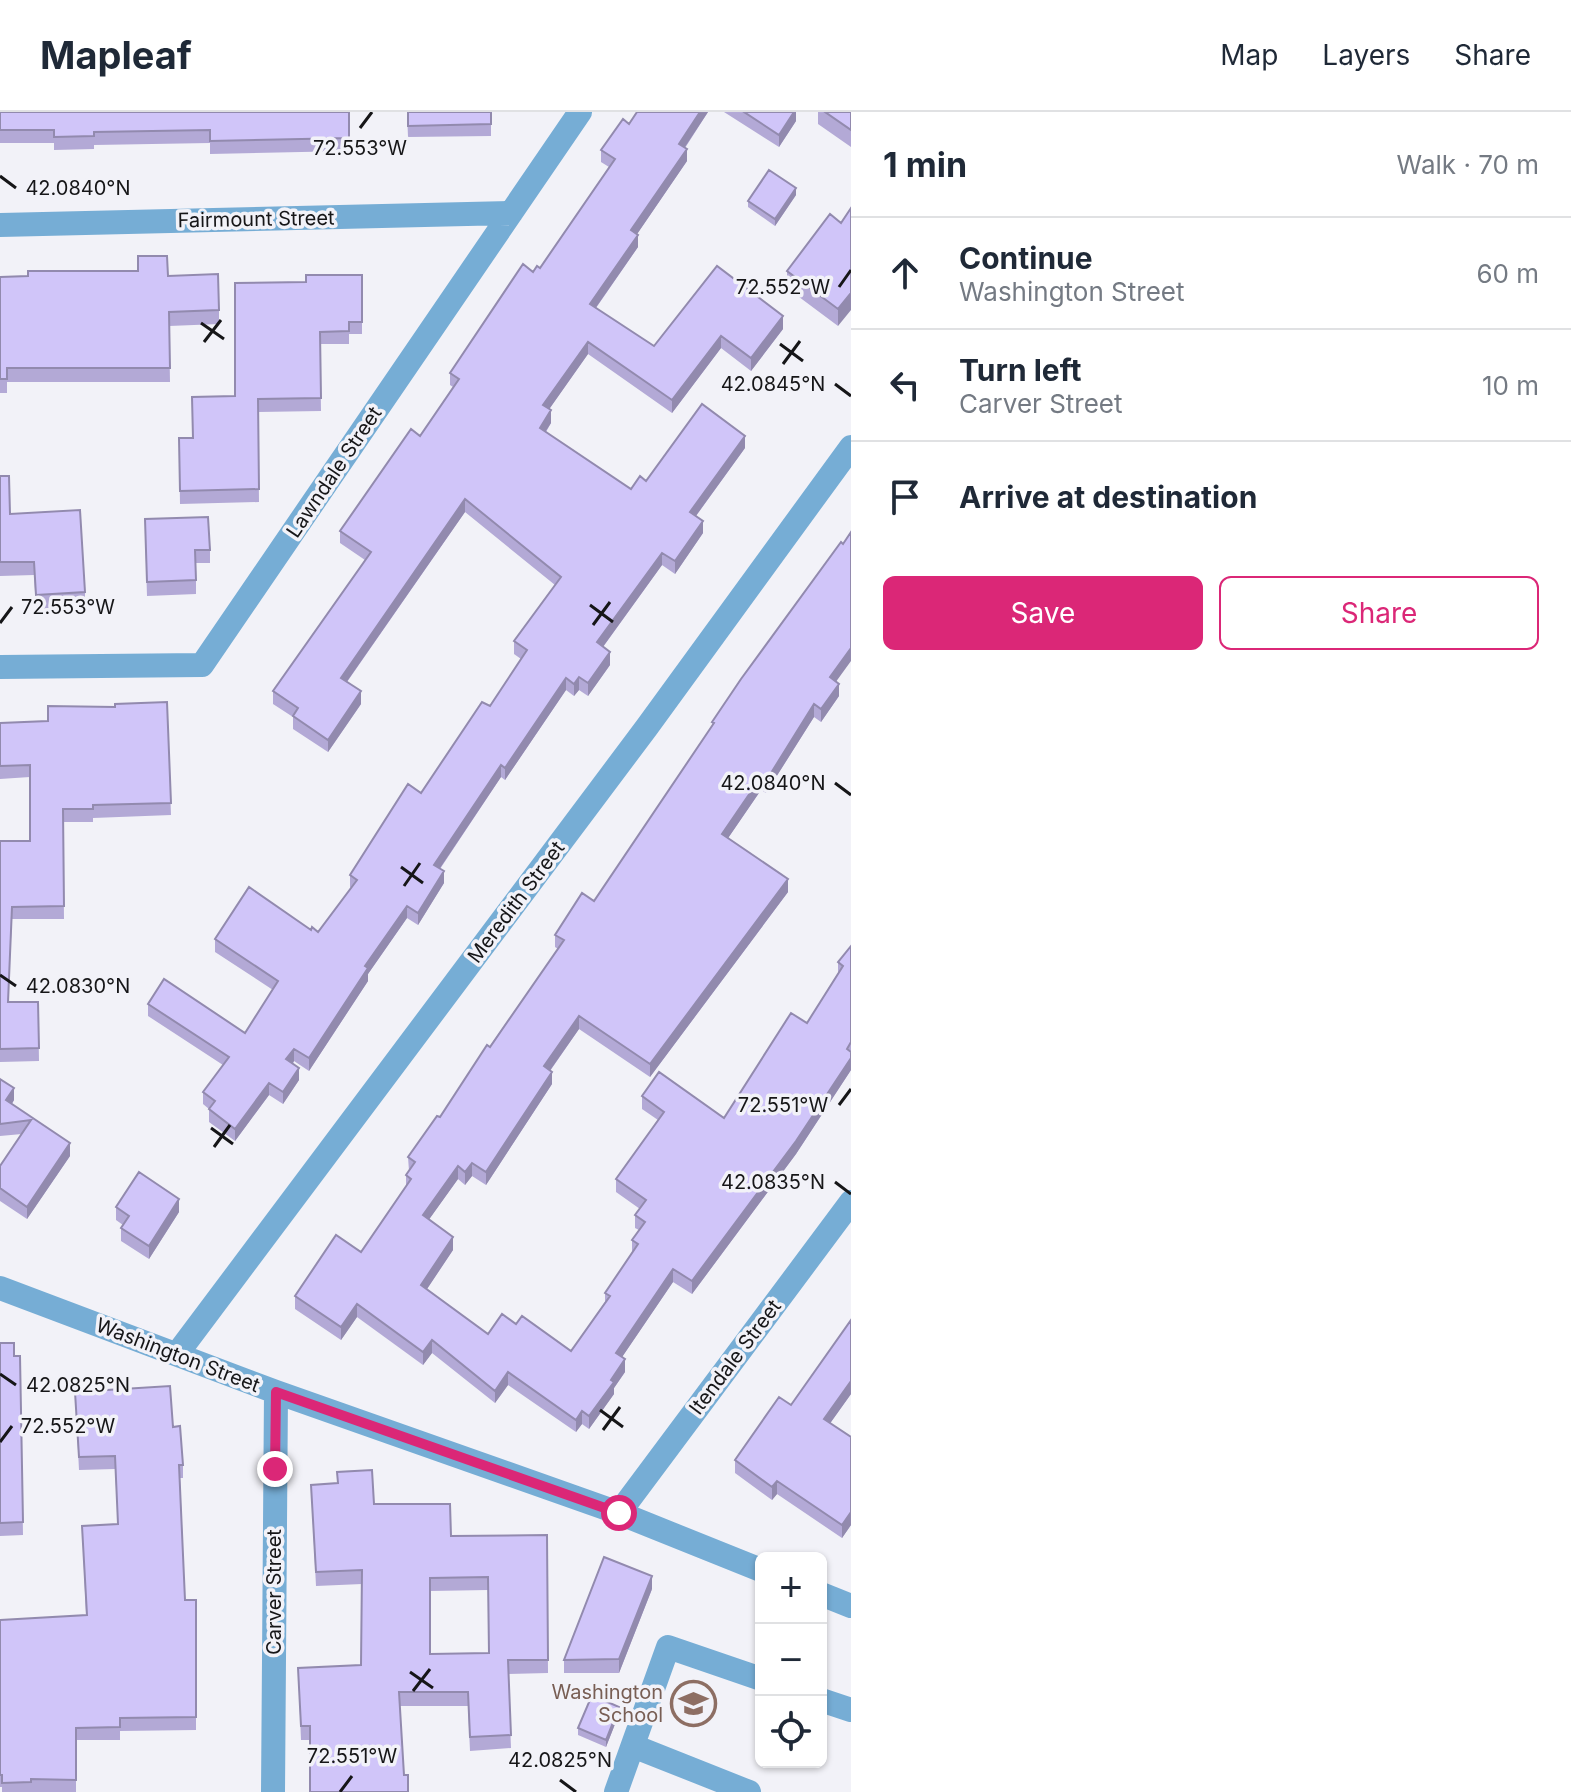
<!DOCTYPE html>
<html lang="en">
<head>
<meta charset="utf-8">
<style>
  body { margin:0; font-family:Inter,sans-serif; background:#f2f2f3; color:#1f2937 }
  .controls { position:absolute; right:24px; bottom:24px; display:grid; overflow:hidden; border-radius:12px; box-shadow:0 2px 6px #0004 }
  .controls button { width:72px; height:72px; display:grid; place-items:center; padding:0; border:0; border-bottom:2px solid #e0e1e3; background:#fff; color:#1f2937; font:40px sans-serif }
  .stop { position:absolute; width:24px; height:24px; margin:-18px; border:6px solid #db2777; border-radius:50%; background:#fff }
  .stop.end { background:#db2777; border-color:#fff; box-shadow:0 2px 8px #0008 }
  .list { margin:0; padding:0; list-style:none }
  h2 { display:flex; justify-content:space-between; align-items:center; height:104px; margin:0; padding:0 32px; font-size:34px }
  h2 small { font-size:26px; font-weight:400; color:#747a83 }
  .list li { display:grid; grid-template-columns:52px 1fr auto; gap:24px; align-items:center; box-sizing:border-box; height:112px; padding:0 32px; border-top:2px solid #e0e1e3 }
  .list b { display:block; font-size:30px; white-space:nowrap }
  .list p { margin:0; font-size:26px; white-space:nowrap; color:#747a83 }
  .list em { font-size:26px; font-style:normal; color:#747a83 }
  .actions { display:flex; gap:16px; padding:24px 32px }
  .actions a { flex:1; padding:18px 0; border:2px solid #db2777; border-radius:12px; text-align:center; font-size:28px; color:#db2777 }
  .actions .main { background:#db2777; color:#fff }
  .icon { flex:none; width:44px; height:44px; fill:none; stroke:currentColor; stroke-width:2; stroke-linecap:round; stroke-linejoin:round }
  .map { position:relative; flex:none; width:851px; height:1680px; overflow:hidden }
  header { display:flex; align-items:center; gap:48px; box-sizing:border-box; height:112px; padding:0 40px; background:#fff; border-bottom:2px solid #e0e1e3 }
  header strong { font-size:38px }
  nav { display:flex; gap:44px; margin-inline-start:auto; font-size:28px }
  main { display:flex }
  aside { flex:1; background:#fff }
  .map>svg:first-child { display:block }
  .lines { fill:none; stroke-linecap:round; stroke-linejoin:round }
  .minor { stroke:#76add5; stroke-width:24 }
  .wall { fill:#b3a9d6; fill-rule:evenodd }
  .shaded-wall { fill:#928aae }
  .building { fill:#d0c5f9; stroke:#928aae; stroke-width:2; fill-rule:evenodd }
  .route { stroke:#db2777; stroke-width:10 }
  .ticks { fill:none; stroke:#161618; stroke-width:3 }
  .labels { text-anchor:middle; dominant-baseline:central; stroke-width:7; stroke-linejoin:round; paint-order:stroke }
  .street-label { font-size:20px; fill:#161618; stroke:#f2f2f8 }
  .education-label { font-size:20px; fill:#785e54; stroke:#f2f2f8; text-anchor:end }
  .ticks-label { font-size:20px; text-anchor:middle; fill:#161618; stroke:#f2f2f8; stroke-width:7; stroke-linejoin:round; paint-order:stroke }
</style>
</head>
<body>
<header>
<strong>Mapleaf</strong>
<nav><a>Map</a><a>Layers</a><a>Share</a></nav>
</header>
<main>
<div class="map">
<svg width="851" height="1680" viewBox="0 0 851 1680">
  <rect width="100%" height="100%" fill="#f2f2f8"/>
  <g class="lines">
    <path class="minor" d="M 0,113 L 511,101
      M 0,555 L 202,553 L 580,0
      M 0,1176 L 276,1280 L 619,1401 L 761,1458
      M 177,1242 L 647,615 L 851,335
      M 619,1401 L 851,1090
      M 821,1482 L 851,1494
      M 821,1588 L 851,1598
      M 633,1634 L 749,1680
      M 273,1680 L 276,1280
      M 616,1680 L 668,1535 L 761,1567"/>
  </g>
  <path class="wall" d="M 0,0 L 349,0 L 349,39 L 210,42 L 210,31 L 94,33 L 94,37 L 54,38 L 54,31 L 0,31 Z
    M 407,0 L 491,0 L 491,24 L 408,25 Z
    M 637,0 L 708,0 L 685,36 L 687,49 L 637,122 L 638,135 L 596,196 L 654,234 L 717,154 L 783,217 L 751,259 L 721,236 L 672,301 L 588,242 L 549,297 L 551,311 L 546,320 L 631,377 L 646,369 L 745,336 L 696,404 L 703,421 L 675,462 L 662,453 L 603,535 L 610,553 L 588,584 L 579,578 L 574,584 L 566,578 L 505,668 L 501,665 L 440,757 L 444,771 L 418,813 L 407,806 L 368,862 L 368,869 L 309,959 L 294,949 L 293,952 L 299,968 L 283,992 L 269,983 L 235,1029 L 209,1010 L 209,997 L 203,992 L 203,980 L 223,953 L 148,904 L 148,892 L 245,921 L 273,878 L 215,840 L 215,827 L 311,818 L 318,820 L 351,776 L 350,775 L 350,763 L 421,681 L 490,594 L 521,547 L 514,542 L 514,529 L 555,473 L 465,400 L 347,570 L 361,592 L 328,640 L 293,617 L 293,605 L 273,592 L 273,579 L 365,448 L 340,431 L 340,419 L 420,324 L 453,275 L 450,273 L 450,261 L 533,160 L 540,156 L 609,55 L 601,50 L 601,38 L 629,12 Z
    M 724,0 L 796,0 L 796,9 L 779,35 Z
    M 818,0 L 851,0 L 851,35 L 818,12 Z
    M 796,83 L 775,114 L 748,95 L 748,89 Z
    M 841,111 L 838,214 L 787,176 L 787,159 Z
    M 138,159 L 168,164 L 219,198 L 219,212 L 169,214 L 170,270 L 7,270 L 7,281 L 0,281 L 0,165 Z
    M 362,163 L 362,222 L 349,222 L 349,232 L 320,232 L 321,299 L 258,300 L 259,390 L 180,392 L 179,326 L 192,326 L 235,284 L 306,170 Z
    M 0,364 L 10,402 L 85,480 L 85,494 L 36,497 L 34,463 L 0,464 Z
    M 145,420 L 210,438 L 210,451 L 196,451 L 196,482 L 147,484 Z
    M 836,570 L 839,584 L 821,610 L 814,605 L 766,681 L 761,678 L 728,726 L 788,780 L 650,965 L 579,917 L 550,959 L 552,972 L 486,1073 L 472,1064 L 465,1073 L 458,1067 L 429,1107 L 453,1138 L 427,1177 L 488,1222 L 516,1212 L 571,1239 L 605,1190 L 605,1181 L 632,1141 L 632,1128 L 639,1118 L 635,1116 L 635,1103 L 640,1097 L 616,1080 L 616,1067 L 658,1008 L 642,997 L 642,984 L 724,1006 L 807,911 L 838,861 L 838,850 L 851,834 L 851,958 L 796,1042 L 692,1182 L 673,1170 L 622,1245 L 625,1260 L 614,1276 L 614,1282 L 589,1317 L 582,1312 L 576,1320 L 508,1273 L 495,1291 L 432,1241 L 423,1253 L 357,1205 L 341,1228 L 295,1197 L 295,1184 L 361,1140 L 406,1074 L 406,1063 L 409,1059 L 408,1045 L 440,1005 L 558,837 L 555,835 L 555,823 L 594,789 L 712,614 L 712,610 Z
    M 167,590 L 171,703 L 93,706 L 93,710 L 63,710 L 64,807 L 12,807 L 8,890 L 38,890 L 39,949 L 0,950 L 0,729 L 30,729 L 30,665 L 0,667 L 0,611 L 48,609 L 115,595 Z
    M 0,967 L 14,988 L 12,992 L 70,1044 L 27,1107 L 0,1089 L 0,1054 L 22,1022 L 0,1024 Z
    M 116,1095 L 179,1100 L 149,1147 L 121,1129 L 121,1116 L 123,1113 L 116,1108 Z
    M 851,1208 L 851,1282 L 830,1311 L 851,1325 L 851,1413 L 842,1426 L 777,1382 L 772,1388 L 735,1361 L 735,1348 L 791,1293 Z
    M 0,1231 L 14,1244 L 20,1244 L 23,1423 L 0,1424 Z
    M 75,1280 L 173,1315 L 183,1353 L 183,1366 L 180,1366 L 185,1488 L 196,1488 L 196,1618 L 120,1619 L 120,1628 L 76,1628 L 76,1680 L 2,1680 L 2,1675 L 0,1675 L 0,1508 L 86,1503 L 82,1414 L 118,1412 L 115,1357 L 79,1358 Z
    M 337,1360 L 374,1392 L 451,1424 L 547,1423 L 548,1561 L 508,1562 L 511,1636 L 470,1639 L 468,1594 L 400,1594 L 404,1663 L 408,1680 L 310,1628 L 301,1628 L 298,1556 L 361,1553 L 362,1472 L 316,1474 L 311,1373 L 337,1371 ZM 488,1478 L 489,1541 L 430,1542 L 430,1479 Z
    M 652,1477 L 619,1561 L 564,1561 L 564,1548 Z
    M 619,1602 L 606,1635 L 578,1623 L 578,1616 Z"/>
  <path class="shaded-wall" d="M 700,0 L 708,0 L 679,44 L 679,32 Z
    M 794,0 L 796,0 L 796,9 L 779,35 L 779,23 Z
    M 687,37 L 687,49 L 631,131 L 631,118 Z
    M 796,76 L 796,83 L 775,114 L 775,107 Z
    M 638,123 L 638,135 L 590,204 L 590,192 Z
    M 851,181 L 851,198 L 838,214 L 838,197 Z
    M 783,204 L 783,217 L 751,259 L 751,246 Z
    M 721,224 L 721,236 L 672,301 L 672,288 Z
    M 588,230 L 588,242 L 543,306 L 543,293 Z
    M 551,298 L 551,311 L 540,328 L 540,316 Z
    M 745,324 L 745,336 L 690,412 L 690,400 Z
    M 465,387 L 465,400 L 341,578 L 341,566 Z
    M 703,409 L 703,421 L 675,462 L 675,449 Z
    M 662,441 L 662,453 L 597,543 L 597,530 Z
    M 851,536 L 851,549 L 830,578 L 830,565 Z
    M 610,540 L 610,553 L 588,584 L 588,571 Z
    M 579,565 L 579,578 L 574,584 L 574,572 Z
    M 566,566 L 566,578 L 505,668 L 505,656 Z
    M 839,572 L 839,584 L 821,610 L 821,597 Z
    M 361,579 L 361,592 L 328,640 L 328,628 Z
    M 814,592 L 814,605 L 766,681 L 766,669 Z
    M 501,653 L 501,665 L 434,765 L 434,753 Z
    M 761,665 L 761,678 L 722,735 L 722,722 Z
    M 444,759 L 444,771 L 418,813 L 418,801 Z
    M 788,767 L 788,780 L 650,965 L 650,952 Z
    M 407,794 L 407,806 L 368,862 L 368,869 L 309,959 L 309,946 L 365,854 Z
    M 579,904 L 579,917 L 544,967 L 544,954 Z
    M 294,937 L 294,949 L 286,960 L 286,947 Z
    M 851,946 L 851,958 L 796,1042 L 692,1182 L 692,1169 Z
    M 299,956 L 299,968 L 283,992 L 283,980 Z
    M 552,960 L 552,972 L 486,1073 L 486,1060 Z
    M 269,971 L 269,983 L 235,1029 L 235,1017 Z
    M 14,976 L 14,988 L 6,1001 L 6,988 Z
    M 70,1031 L 70,1044 L 27,1107 L 27,1095 Z
    M 472,1051 L 472,1064 L 465,1073 L 465,1060 Z
    M 458,1054 L 458,1067 L 423,1116 L 423,1103 Z
    M 179,1087 L 179,1100 L 149,1147 L 149,1134 Z
    M 453,1125 L 453,1138 L 421,1186 L 421,1173 Z
    M 673,1157 L 673,1170 L 616,1254 L 616,1241 Z
    M 357,1192 L 357,1205 L 341,1228 L 341,1215 Z
    M 432,1228 L 432,1241 L 423,1253 L 423,1240 Z
    M 625,1247 L 625,1260 L 614,1276 L 614,1282 L 589,1317 L 589,1304 Z
    M 508,1260 L 508,1273 L 495,1291 L 495,1279 Z
    M 851,1269 L 851,1282 L 824,1320 L 824,1307 Z
    M 582,1299 L 582,1312 L 576,1320 L 576,1308 Z
    M 777,1369 L 777,1382 L 772,1388 L 772,1375 Z
    M 851,1400 L 851,1413 L 842,1426 L 842,1413 Z
    M 652,1464 L 652,1477 L 619,1561 L 619,1547 Z
    M 619,1595 L 619,1602 L 606,1635 L 606,1628 Z"/>
  <path class="building" d="M 0,0 L 349,0 L 349,26 L 210,29 L 210,18 L 94,20 L 94,24 L 54,25 L 54,18 L 0,18 Z
    M 408,0 L 491,0 L 491,12 L 408,14 Z
    M 637,0 L 700,0 L 679,32 L 687,37 L 631,118 L 638,123 L 590,192 L 654,234 L 717,154 L 783,204 L 751,246 L 721,224 L 672,288 L 588,230 L 543,293 L 551,298 L 540,316 L 631,377 L 640,364 L 646,369 L 702,292 L 745,324 L 690,400 L 703,409 L 675,449 L 662,441 L 597,530 L 610,540 L 588,571 L 579,565 L 574,572 L 566,566 L 505,656 L 501,653 L 434,753 L 444,759 L 418,801 L 407,794 L 365,854 L 368,856 L 309,946 L 294,937 L 286,947 L 299,956 L 283,980 L 269,971 L 235,1017 L 209,997 L 215,989 L 203,980 L 229,945 L 148,892 L 164,867 L 245,921 L 278,869 L 215,827 L 249,775 L 311,818 L 312,815 L 318,820 L 357,768 L 350,763 L 408,672 L 421,681 L 482,590 L 490,594 L 527,538 L 514,529 L 561,465 L 465,387 L 341,566 L 361,579 L 328,628 L 293,604 L 298,596 L 273,579 L 371,440 L 340,419 L 411,317 L 420,324 L 459,267 L 450,261 L 523,152 L 533,160 L 537,154 L 540,156 L 615,47 L 601,38 L 623,7 L 629,12 Z
    M 744,0 L 794,0 L 779,23 Z
    M 825,0 L 851,0 L 851,18 Z
    M 769,58 L 796,76 L 775,107 L 748,89 Z
    M 851,96 L 851,181 L 838,197 L 787,159 L 830,102 L 841,111 Z
    M 138,144 L 167,144 L 168,164 L 218,162 L 219,198 L 169,200 L 170,256 L 7,256 L 7,267 L 0,267 L 0,165 L 28,164 L 28,159 L 138,159 Z
    M 306,163 L 362,163 L 362,210 L 349,210 L 349,219 L 320,220 L 321,286 L 258,287 L 259,377 L 180,379 L 179,326 L 193,326 L 192,285 L 235,284 L 235,171 L 306,170 Z
    M 0,364 L 9,364 L 10,402 L 80,398 L 85,480 L 36,483 L 34,450 L 0,450 Z
    M 208,405 L 210,438 L 195,438 L 196,468 L 147,470 L 145,407 Z
    M 851,420 L 851,536 L 830,565 L 839,572 L 821,597 L 814,592 L 766,669 L 761,665 L 722,722 L 788,767 L 650,952 L 579,904 L 544,954 L 552,960 L 486,1060 L 472,1051 L 465,1060 L 458,1054 L 423,1103 L 453,1125 L 421,1173 L 488,1222 L 502,1202 L 516,1212 L 522,1204 L 571,1239 L 610,1184 L 605,1181 L 638,1132 L 632,1128 L 645,1110 L 635,1103 L 646,1088 L 616,1067 L 664,1000 L 642,984 L 659,960 L 724,1006 L 791,901 L 807,911 L 843,854 L 838,850 L 851,834 L 851,930 L 847,937 L 851,940 L 851,946 L 796,1029 L 692,1169 L 673,1157 L 616,1241 L 625,1247 L 611,1268 L 614,1270 L 589,1304 L 582,1299 L 576,1308 L 508,1260 L 495,1279 L 432,1228 L 423,1240 L 357,1192 L 341,1215 L 295,1184 L 336,1123 L 361,1140 L 411,1067 L 406,1063 L 415,1050 L 408,1045 L 437,1004 L 440,1005 L 487,933 L 490,935 L 564,828 L 555,823 L 582,781 L 594,789 L 714,611 L 712,610 L 741,567 L 841,430 L 843,432 Z
    M 167,590 L 171,691 L 93,693 L 93,697 L 63,697 L 64,794 L 12,795 L 8,890 L 38,890 L 39,936 L 0,937 L 0,729 L 30,729 L 30,653 L 0,654 L 0,611 L 48,609 L 48,594 L 115,595 L 115,592 Z
    M 0,967 L 14,976 L 6,988 L 70,1031 L 27,1095 L 0,1076 L 0,1054 L 31,1008 L 0,1012 Z
    M 139,1060 L 179,1087 L 149,1134 L 121,1116 L 129,1104 L 116,1095 Z
    M 851,1208 L 851,1269 L 824,1307 L 851,1325 L 851,1400 L 842,1413 L 777,1369 L 772,1375 L 735,1348 L 779,1285 L 791,1293 Z
    M 0,1231 L 14,1231 L 14,1244 L 20,1244 L 23,1410 L 0,1411 Z
    M 170,1274 L 173,1315 L 180,1314 L 183,1353 L 179,1353 L 185,1488 L 196,1488 L 196,1605 L 120,1606 L 120,1615 L 76,1616 L 76,1668 L 31,1667 L 31,1670 L 2,1671 L 2,1663 L 0,1663 L 0,1508 L 87,1503 L 82,1414 L 118,1412 L 115,1344 L 79,1345 L 75,1280 Z
    M 372,1358 L 374,1392 L 450,1392 L 451,1424 L 547,1423 L 548,1548 L 508,1548 L 511,1623 L 470,1625 L 468,1580 L 399,1580 L 404,1663 L 408,1663 L 408,1680 L 310,1680 L 310,1614 L 301,1614 L 298,1556 L 361,1553 L 362,1458 L 316,1460 L 311,1373 L 338,1371 L 337,1360 ZM 488,1465 L 489,1541 L 430,1542 L 430,1466 Z
    M 604,1445 L 652,1464 L 619,1547 L 564,1548 Z
    M 592,1583 L 619,1595 L 606,1628 L 578,1616 Z"/>
  <g class="lines">
    <path class="route" d="M 275,1357 L 276,1280 L 619,1401"/>
  </g>
  <path class="ticks" d="M 360,16 L 372,0M 0,64 L 16,76M 839,175 L 851,158M 201,211 L 224,227M 204,230 L 221,208M 780,232 L 803,249M 783,252 L 800,229M 835,272 L 851,284M 590,493 L 613,510M 0,511 L 12,495M 593,513 L 610,490M 835,671 L 851,683M 401,755 L 423,771M 404,774 L 420,751M 0,863 L 16,874M 839,993 L 851,977M 211,1016 L 233,1032M 214,1035 L 230,1013M 835,1070 L 851,1082M 0,1262 L 16,1273M 600,1298 L 623,1315M 603,1318 L 620,1295M 0,1330 L 12,1314M 410,1560 L 433,1576M 413,1579 L 430,1557M 560,1668 L 576,1680M 340,1680 L 352,1664"/>
  <defs>
    <symbol id="school-ring" viewBox="-11 -11 22 22"><circle r="9.5" fill="#f2f2f8" stroke="#8d6e63" stroke-width="1.5"/><path d="M0-5L7-2L0 1L-7-2ZM-4 1L0 2.5L4 1V4Q0 6-4 4Z" fill="#8d6e63"/></symbol>
  </defs>
  <g fill-rule="evenodd">
    <use href="#school-ring" x="668" y="1566" width="51" height="51"/>
  </g>
  <g class="labels">
    <g class="street-label">
      <text transform="translate(256 107) rotate(-1)">Fairmount Street</text>
      <text transform="translate(334 360) rotate(-56)">Lawndale Street</text>
      <text transform="translate(516 790) rotate(-53)">Meredith Street</text>
      <text transform="translate(178 1243) rotate(21)">Washington Street</text>
      <text transform="translate(735 1245) rotate(-53)">Itendale Street</text>
      <text transform="translate(274 1480) rotate(-90)">Carver Street</text>
    </g>
    <g class="education-label">
      <text x="663" y="1580">Washington<tspan x="663" dy="23">School</tspan></text>
    </g>
  </g>
  <g class="ticks-label">
    <text x="360" y="43">72.553°W</text>
    <text x="78" y="83">42.0840°N</text>
    <text x="783" y="182">72.552°W</text>
    <text x="773" y="279">42.0845°N</text>
    <text x="68" y="502">72.553°W</text>
    <text x="773" y="678">42.0840°N</text>
    <text x="78" y="881">42.0830°N</text>
    <text x="783" y="1000">72.551°W</text>
    <text x="773" y="1077">42.0835°N</text>
    <text x="78" y="1280">42.0825°N</text>
    <text x="68" y="1321">72.552°W</text>
    <text x="352" y="1651">72.551°W</text>
    <text x="560" y="1655">42.0825°N</text>
  </g>
</svg>
<div class="controls">
<button>+</button>
<button>−</button>
<button><svg class="icon" aria-label="locate" viewBox="0 0 24 24"><circle cx="12" cy="12" r="6"/><path d="M12 2v4M12 18v4M2 12h4M18 12h4"/></svg></button>
</div>
<div class="stop" style="left:619px;top:1401px"></div>
<div class="stop end" style="left:275px;top:1357px"></div>
</div>
<aside>
<h2>1 min<small>Walk · 70 m</small></h2>
<ul class="list">
<li><svg class="icon" aria-label="ahead" viewBox="0 0 24 24"><path d="M12 20V5M6 11l6-6 6 6"/></svg><div><b>Continue</b><p>Washington Street</p></div><em>60 m</em></li>
<li><svg class="icon" aria-label="left" viewBox="0 0 24 24"><path d="M17 20v-9H6M10 6l-5 5 5 5"/></svg><div><b>Turn left</b><p>Carver Street</p></div><em>10 m</em></li>
<li><svg class="icon" aria-label="arrive" viewBox="0 0 24 24"><path d="M6 21V4h12l-3 4 3 4H6"/></svg><div><b>Arrive at destination</b></div></li>
</ul>
<div class="actions"><a class="main">Save</a><a>Share</a></div>
</aside>
</main>
</body>
</html>
